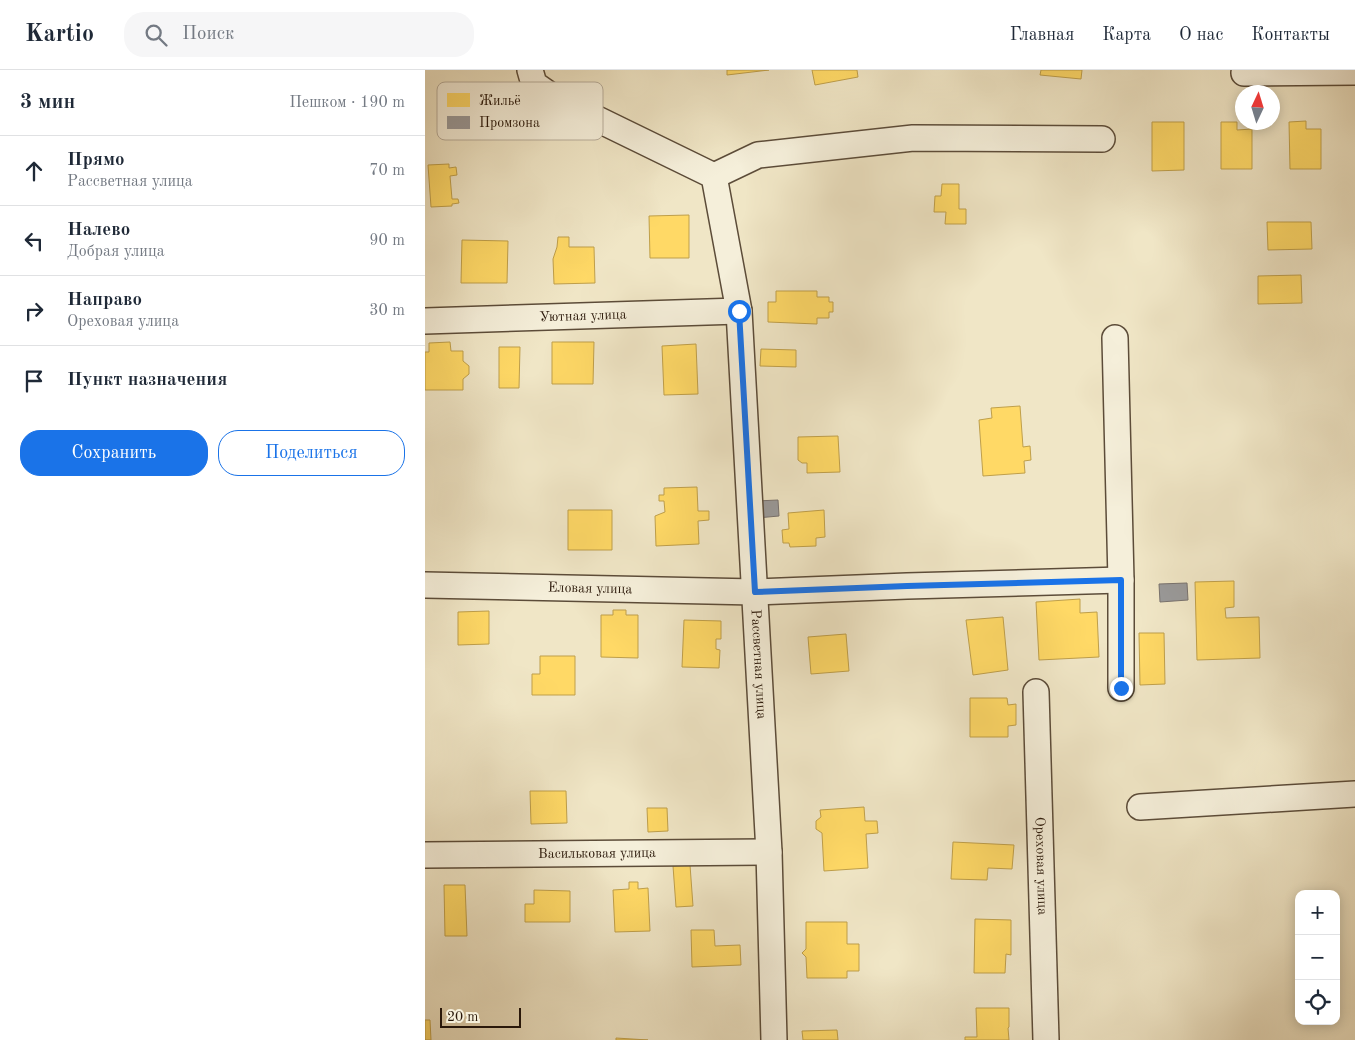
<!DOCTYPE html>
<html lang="ru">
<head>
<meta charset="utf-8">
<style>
  body { margin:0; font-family:"Old Standard TT",serif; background:#f6f6f7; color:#1f2937 }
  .controls { position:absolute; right:15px; bottom:15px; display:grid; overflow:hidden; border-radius:10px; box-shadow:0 2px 12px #0003 }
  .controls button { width:45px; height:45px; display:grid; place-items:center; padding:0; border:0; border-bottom:1px solid #e0e1e3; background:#fff; color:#1f2937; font:25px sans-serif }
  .compass { position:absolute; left:810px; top:15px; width:45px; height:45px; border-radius:50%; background:#fff; box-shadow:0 2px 12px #0003; rotate:4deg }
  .scale { position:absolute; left:15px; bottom:12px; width:81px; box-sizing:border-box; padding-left:5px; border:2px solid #2a180a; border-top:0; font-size:14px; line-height:18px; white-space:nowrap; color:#2a180a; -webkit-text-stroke:4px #f5efda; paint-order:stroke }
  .stop { position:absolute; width:15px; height:15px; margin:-11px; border:4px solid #1a73e8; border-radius:50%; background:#fff }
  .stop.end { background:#1a73e8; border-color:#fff; box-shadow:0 1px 5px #0008 }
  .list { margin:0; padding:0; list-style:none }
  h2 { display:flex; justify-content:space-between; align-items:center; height:65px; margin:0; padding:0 20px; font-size:21px }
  h2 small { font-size:16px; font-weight:400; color:#747a83 }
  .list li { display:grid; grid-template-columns:32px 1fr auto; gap:15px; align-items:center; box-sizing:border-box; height:70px; padding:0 20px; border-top:1px solid #e0e1e3 }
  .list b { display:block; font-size:19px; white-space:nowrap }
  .list p { margin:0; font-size:16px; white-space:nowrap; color:#747a83 }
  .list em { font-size:16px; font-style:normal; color:#747a83 }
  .actions { display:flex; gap:10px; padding:15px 20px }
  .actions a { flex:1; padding:11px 0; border:1px solid #1a73e8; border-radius:20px; text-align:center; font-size:18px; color:#1a73e8 }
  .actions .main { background:#1a73e8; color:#fff }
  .icon { flex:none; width:28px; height:28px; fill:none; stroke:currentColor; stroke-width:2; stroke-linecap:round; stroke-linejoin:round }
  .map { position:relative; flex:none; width:930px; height:970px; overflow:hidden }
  header { display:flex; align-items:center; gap:30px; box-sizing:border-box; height:70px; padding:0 25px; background:#fff; border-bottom:1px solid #e0e1e3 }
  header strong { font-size:24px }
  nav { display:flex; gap:28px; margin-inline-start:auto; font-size:18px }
  .search { width:350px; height:45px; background:#f6f6f7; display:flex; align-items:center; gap:12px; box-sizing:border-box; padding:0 18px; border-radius:20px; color:#747a83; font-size:19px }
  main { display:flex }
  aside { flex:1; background:#fff }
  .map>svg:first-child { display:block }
  .homes { fill:#ffd966; stroke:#bf9f4a }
  .industry { fill:#999; stroke:#78726e }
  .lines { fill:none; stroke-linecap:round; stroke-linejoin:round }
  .minor-casing { stroke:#5c4c39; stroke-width:28 }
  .minor { stroke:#f5efda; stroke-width:25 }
  .route { stroke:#1a73e8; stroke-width:6 }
  .labels { text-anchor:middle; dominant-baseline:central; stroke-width:5; stroke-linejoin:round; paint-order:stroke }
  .street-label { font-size:14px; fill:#2a180a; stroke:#f5efda }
  .key { fill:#f5efda; stroke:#b8ae9c; stroke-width:1 }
  .key-label { font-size:14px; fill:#2a180a }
</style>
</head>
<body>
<header>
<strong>Kartio</strong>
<div class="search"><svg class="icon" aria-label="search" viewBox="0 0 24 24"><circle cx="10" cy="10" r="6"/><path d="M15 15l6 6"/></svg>Поиск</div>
<nav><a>Главная</a><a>Карта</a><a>О нас</a><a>Контакты</a></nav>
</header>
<main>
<aside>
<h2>3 мин<small>Пешком · 190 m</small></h2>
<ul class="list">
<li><svg class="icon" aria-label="ahead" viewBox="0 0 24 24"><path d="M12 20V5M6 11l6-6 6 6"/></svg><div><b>Прямо</b><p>Рассветная улица</p></div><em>70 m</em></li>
<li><svg class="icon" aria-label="left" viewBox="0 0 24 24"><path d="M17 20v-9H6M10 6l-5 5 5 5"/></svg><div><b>Налево</b><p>Добрая улица</p></div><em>90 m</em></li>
<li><svg class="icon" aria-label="right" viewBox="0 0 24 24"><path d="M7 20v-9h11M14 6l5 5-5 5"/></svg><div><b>Направо</b><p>Ореховая улица</p></div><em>30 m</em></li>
<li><svg class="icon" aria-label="arrive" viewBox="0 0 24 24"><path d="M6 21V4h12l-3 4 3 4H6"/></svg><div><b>Пункт назначения</b></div></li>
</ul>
<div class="actions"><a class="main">Сохранить</a><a>Поделиться</a></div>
</aside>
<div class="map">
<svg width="930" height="970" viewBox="0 0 930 970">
  <rect width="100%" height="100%" fill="#f0e6c6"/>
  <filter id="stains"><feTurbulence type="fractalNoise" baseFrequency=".004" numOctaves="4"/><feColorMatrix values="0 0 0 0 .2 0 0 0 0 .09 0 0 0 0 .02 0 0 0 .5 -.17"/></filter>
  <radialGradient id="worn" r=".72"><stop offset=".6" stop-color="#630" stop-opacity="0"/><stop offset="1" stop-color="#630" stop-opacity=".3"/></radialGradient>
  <path class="homes" d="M 302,0 L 344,0 L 302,5 Z
    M 387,0 L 432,0 L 433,7 L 390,15 Z
    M 616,0 L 657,0 L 656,9 L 615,5 Z
    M 881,51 L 881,59 L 896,59 L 896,99 L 865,99 L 864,52 Z
    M 727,52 L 759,52 L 759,100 L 727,101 Z
    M 796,52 L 812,52 L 812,60 L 827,59 L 827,99 L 796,99 Z
    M 24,94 L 24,98 L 31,97 L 32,105 L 25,106 L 27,129 L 33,129 L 34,133 L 27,134 L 27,136 L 6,137 L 3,95 Z
    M 517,114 L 534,114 L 534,139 L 541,139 L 541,154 L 520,154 L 521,142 L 509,142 L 510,126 L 516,126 Z
    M 264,145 L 264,188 L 225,188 L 224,146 Z
    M 842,152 L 886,152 L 887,179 L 843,180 Z
    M 133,167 L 144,167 L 144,177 L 169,177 L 170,213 L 129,214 L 128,189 L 132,177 Z
    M 37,170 L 83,171 L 82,213 L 36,213 Z
    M 876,205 L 877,233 L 833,234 L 833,206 Z
    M 351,221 L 392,221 L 392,227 L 404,227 L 404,232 L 408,232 L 408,242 L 404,242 L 404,248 L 392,248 L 392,254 L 343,252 L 343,232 L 351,232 Z
    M 25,272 L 26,281 L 38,281 L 38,291 L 44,296 L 44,304 L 38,309 L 38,320 L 0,320 L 0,282 L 4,282 L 4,273 Z
    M 127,272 L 169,272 L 168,314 L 127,314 Z
    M 271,274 L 273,324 L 239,325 L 237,276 Z
    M 74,277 L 95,277 L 94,318 L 74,318 Z
    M 336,279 L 371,280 L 371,297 L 335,296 Z
    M 595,336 L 598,377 L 605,376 L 606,390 L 599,391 L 600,403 L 558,406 L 554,350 L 567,348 L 566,338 Z
    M 413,366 L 415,402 L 382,403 L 382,393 L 377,393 L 373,390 L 373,367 Z
    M 272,417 L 273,441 L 284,441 L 284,450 L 273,451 L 274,474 L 231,476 L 230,446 L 240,442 L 239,431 L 234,431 L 234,425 L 239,425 L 239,418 Z
    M 143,440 L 187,440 L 187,480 L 143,480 Z
    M 399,440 L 400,467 L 391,468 L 391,476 L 365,477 L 364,473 L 358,473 L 357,460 L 364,459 L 363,443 Z
    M 809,511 L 809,537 L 800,538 L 801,548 L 834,547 L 835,588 L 772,590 L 770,512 Z
    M 655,529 L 655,543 L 672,542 L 674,587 L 614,590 L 611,532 Z
    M 188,540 L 201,540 L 201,545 L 213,545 L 213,588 L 176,587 L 176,545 L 188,545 Z
    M 64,541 L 64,574 L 33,575 L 33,542 Z
    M 578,547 L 583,600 L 548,605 L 541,550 Z
    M 259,550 L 296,551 L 296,569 L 291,569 L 291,579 L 295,580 L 294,598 L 257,597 Z
    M 714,563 L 739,563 L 740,614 L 715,615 Z
    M 421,564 L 424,601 L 386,604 L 383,567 Z
    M 115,586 L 150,586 L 150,625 L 107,625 L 107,604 L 115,604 Z
    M 545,628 L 582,628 L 583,635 L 591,634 L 591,655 L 583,656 L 583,667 L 545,667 Z
    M 105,721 L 141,721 L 142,753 L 106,754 Z
    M 439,737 L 440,751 L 452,751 L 453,763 L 441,764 L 443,798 L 399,801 L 397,763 L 391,759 L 391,751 L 396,747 L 395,740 Z
    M 222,738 L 242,738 L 243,761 L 223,762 Z
    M 528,772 L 589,775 L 587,799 L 563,798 L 562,810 L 526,809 Z
    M 265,795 L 268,836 L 251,837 L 248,796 Z
    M 204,812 L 213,812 L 213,819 L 223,818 L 225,861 L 190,862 L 188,820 L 204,819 Z
    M 19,815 L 40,815 L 42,866 L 20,866 Z
    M 109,820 L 145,821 L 145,852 L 100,852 L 100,834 L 109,834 Z
    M 550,849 L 586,850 L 586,885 L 581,884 L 580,903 L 549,903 Z
    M 381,852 L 422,852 L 422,874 L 434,874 L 434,901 L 422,901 L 422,908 L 382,908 L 381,887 L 377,883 L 381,879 Z
    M 266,860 L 289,860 L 290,876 L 315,875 L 316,895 L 267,897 Z
    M 551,938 L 584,938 L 584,957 L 583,958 L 584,970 L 540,970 L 540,967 L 552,967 Z
    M 0,950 L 5,950 L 6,970 L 0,970 Z
    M 412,960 L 413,970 L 378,970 L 377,961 Z
    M 191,968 L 223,970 L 191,970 Z"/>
  <path class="industry" d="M 353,430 L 354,446 L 332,448 L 331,431 Z
    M 762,513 L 763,530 L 735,532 L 734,514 Z"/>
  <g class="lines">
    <defs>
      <g id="minor">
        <path id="s1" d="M 105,0 L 109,14 L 129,28 L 289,106 L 314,241 L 344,782 L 349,970"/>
        <path d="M 819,3 L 930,2"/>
        <path d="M 289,106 L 333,85 L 488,68 L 677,69"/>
        <path id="s2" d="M 0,251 L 314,241"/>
        <path d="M 690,268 L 696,510 L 696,618"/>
        <path id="s3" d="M 0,515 L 330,522 L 482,516 L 696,510"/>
        <path id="s4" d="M 611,622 L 621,970"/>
        <path d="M 715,737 L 930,724"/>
        <path id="s5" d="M 0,785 L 344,782"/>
      </g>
    </defs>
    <use href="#minor" class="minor-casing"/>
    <use href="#minor" class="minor"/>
  </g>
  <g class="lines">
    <path class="route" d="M 314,241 L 330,522 L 482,516 L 696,510 L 696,618"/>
  </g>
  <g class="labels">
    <g class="street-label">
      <text stroke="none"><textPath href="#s2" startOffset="158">Уютная улица</textPath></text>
      <text stroke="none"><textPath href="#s3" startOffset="165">Еловая улица</textPath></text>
      <text stroke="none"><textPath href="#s1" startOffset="708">Рассветная улица</textPath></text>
      <text stroke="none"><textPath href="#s5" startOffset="172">Васильковая улица</textPath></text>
      <text stroke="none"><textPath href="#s4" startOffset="174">Ореховая улица</textPath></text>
    </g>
  </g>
  <rect x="12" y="12" width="166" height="58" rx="8" class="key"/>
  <rect x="22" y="23" width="23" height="14" fill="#ffd966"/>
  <rect x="22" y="46" width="23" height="13" fill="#999"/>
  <g class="key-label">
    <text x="54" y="35">Жильё</text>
    <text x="54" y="57">Промзона</text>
  </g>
  <rect width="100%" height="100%" filter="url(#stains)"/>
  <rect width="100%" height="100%" fill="url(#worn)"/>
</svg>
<div class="controls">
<button>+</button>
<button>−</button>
<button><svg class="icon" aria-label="locate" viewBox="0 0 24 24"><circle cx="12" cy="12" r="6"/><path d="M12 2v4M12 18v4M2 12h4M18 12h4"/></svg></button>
</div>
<svg class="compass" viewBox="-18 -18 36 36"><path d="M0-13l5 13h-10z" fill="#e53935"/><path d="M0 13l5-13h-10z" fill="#747a83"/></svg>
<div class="scale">20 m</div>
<div class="stop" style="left:314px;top:241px"></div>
<div class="stop end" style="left:696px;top:618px"></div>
</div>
</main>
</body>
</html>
